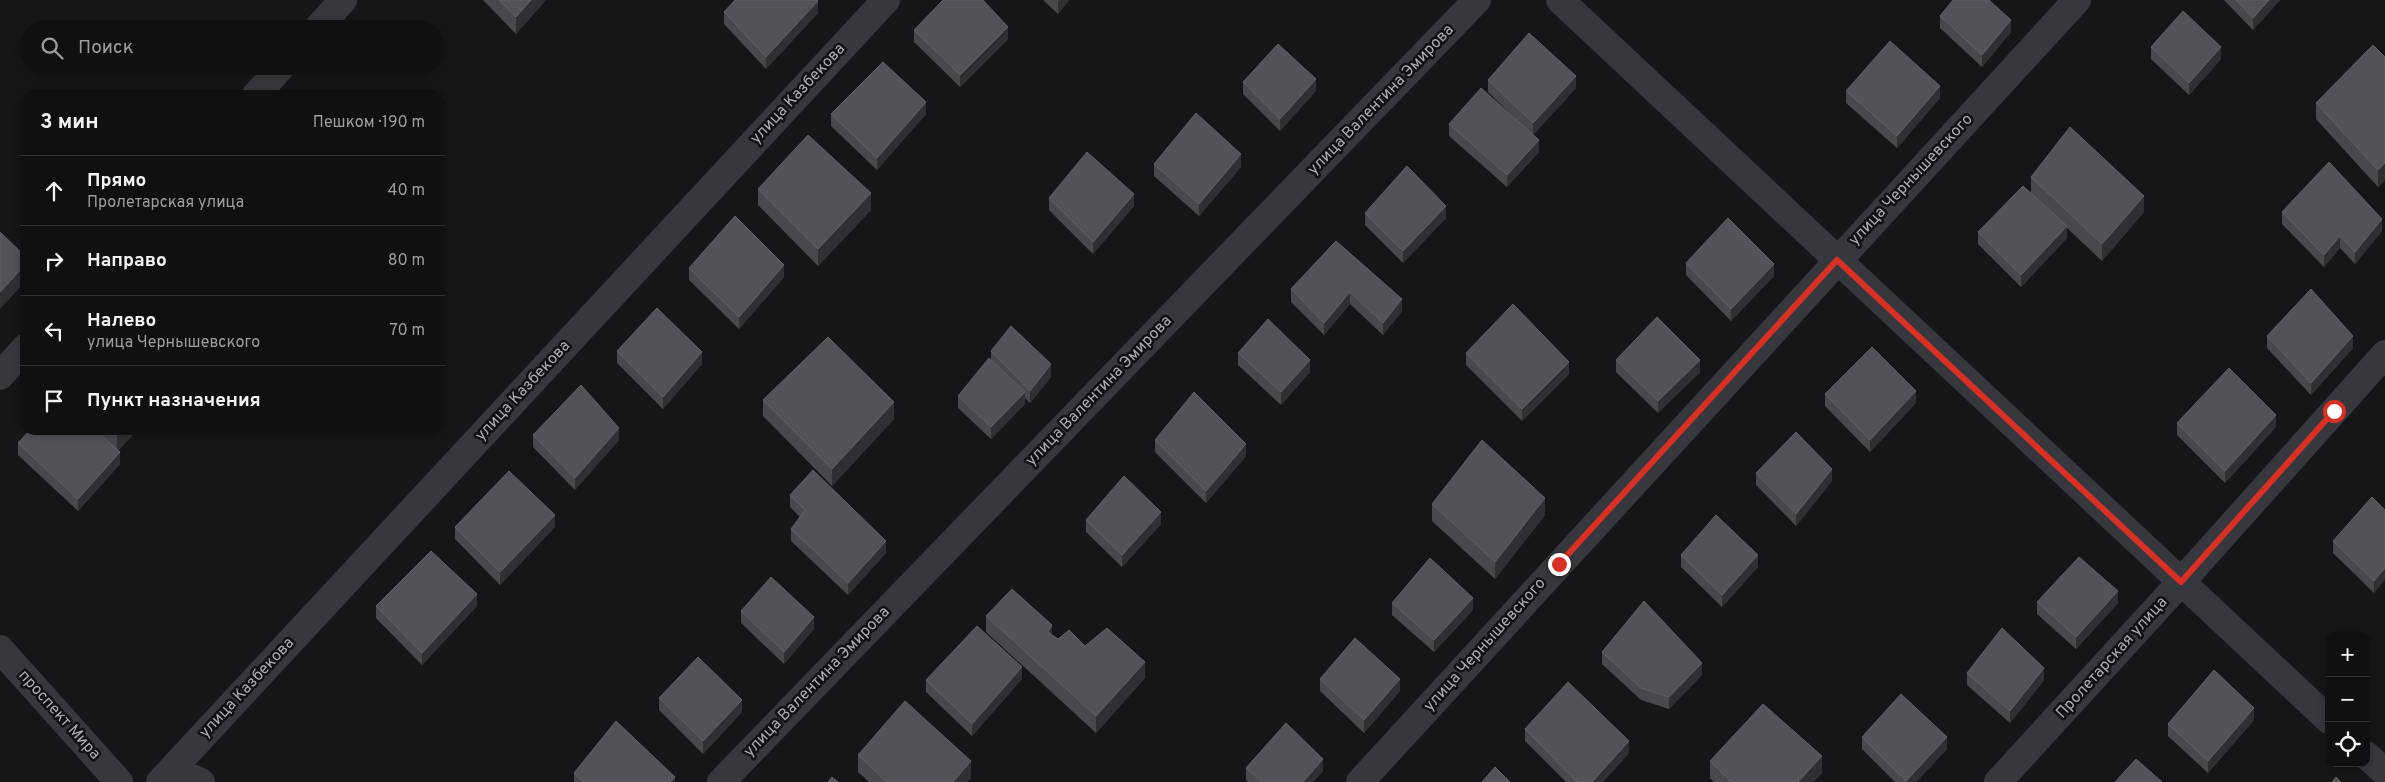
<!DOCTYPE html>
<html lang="ru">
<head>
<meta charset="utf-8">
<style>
  body { margin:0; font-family:Overpass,sans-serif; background:#19191b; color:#f1f3f6 }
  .controls { position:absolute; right:15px; bottom:15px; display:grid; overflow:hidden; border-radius:10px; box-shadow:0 2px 8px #0003 }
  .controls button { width:45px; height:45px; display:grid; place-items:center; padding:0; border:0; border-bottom:1px solid #303032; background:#101012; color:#f1f3f6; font:25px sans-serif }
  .stop { position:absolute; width:15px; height:15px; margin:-11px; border:4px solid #d93025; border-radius:50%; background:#fff }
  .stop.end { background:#d93025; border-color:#fff; box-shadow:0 1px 5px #0008 }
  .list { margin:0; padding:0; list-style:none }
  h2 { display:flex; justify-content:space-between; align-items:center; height:65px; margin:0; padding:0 20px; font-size:21px }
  h2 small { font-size:16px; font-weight:400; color:#9c9d9f }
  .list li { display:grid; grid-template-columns:32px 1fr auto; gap:15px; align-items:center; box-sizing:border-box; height:70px; padding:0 20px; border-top:1px solid #303032 }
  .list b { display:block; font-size:19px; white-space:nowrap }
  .list p { margin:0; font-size:16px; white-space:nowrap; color:#9c9d9f }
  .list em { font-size:16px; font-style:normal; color:#9c9d9f }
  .icon { flex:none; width:28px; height:28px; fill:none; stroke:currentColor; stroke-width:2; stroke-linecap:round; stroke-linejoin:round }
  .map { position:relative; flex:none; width:2385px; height:782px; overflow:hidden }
  .search { position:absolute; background:#101012; box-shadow:0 2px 8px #0003; left:20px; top:20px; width:425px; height:55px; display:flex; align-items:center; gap:12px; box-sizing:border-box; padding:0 18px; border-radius:28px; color:#9c9d9f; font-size:19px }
  .panel { position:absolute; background:#101012; box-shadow:0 2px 8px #0003; left:20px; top:90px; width:425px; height:345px; border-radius:15px }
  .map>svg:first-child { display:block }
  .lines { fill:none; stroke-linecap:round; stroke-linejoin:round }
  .minor { stroke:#37383d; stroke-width:28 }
  .wall { fill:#47494d }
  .shaded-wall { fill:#2f3033 }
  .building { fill:#525359; stroke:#5f6168 }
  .route { stroke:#d93025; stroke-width:6 }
  .labels { text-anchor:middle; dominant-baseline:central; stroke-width:5; stroke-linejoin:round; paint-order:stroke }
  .street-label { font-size:16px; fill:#a8adb8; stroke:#111113 }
</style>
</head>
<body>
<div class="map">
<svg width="2385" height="782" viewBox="0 0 2385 782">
  <rect width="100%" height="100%" fill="#161618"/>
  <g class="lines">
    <path class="minor" d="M 1560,0 L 2329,720
      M 317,29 L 343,0
      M 256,95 L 282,66
      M 0,376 L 25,348
      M 0,649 L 119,782
      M 2366,755 L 2385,772
      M 172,769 L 201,782
      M 160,782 L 886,0
      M 721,782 L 1477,0
      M 1360,782 L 2077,0
      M 1998,782 L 2181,582 L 2385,354"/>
  </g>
  <path class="wall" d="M 483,0 L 546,0 L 516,34 Z
    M 1043,0 L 1069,0 L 1058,14 Z
    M 2224,0 L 2280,0 L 2253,30 Z
    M 724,12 L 818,13 L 766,69 L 724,24 Z
    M 1940,16 L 2011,32 L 1982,67 L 1940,28 Z
    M 914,30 L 1008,39 L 960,87 L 914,42 Z
    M 2151,47 L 2221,59 L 2189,95 L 2151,59 Z
    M 2385,57 L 2385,180 L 2378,187 L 2316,119 L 2316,103 Z
    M 1488,80 L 1576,88 L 1533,135 L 1539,152 L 1507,187 L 1449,136 L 1449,124 L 1521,124 L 1488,92 Z
    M 1243,82 L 1316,91 L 1280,131 L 1243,94 Z
    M 1846,91 L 1940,98 L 1897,148 L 1846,103 Z
    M 831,114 L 926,114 L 877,170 L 831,126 Z
    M 1154,164 L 1241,167 L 1199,216 L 1154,176 Z
    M 2031,177 L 2144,212 L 2102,261 L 2067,228 L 2067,238 L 2021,287 L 1978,244 L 1978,232 L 2031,193 Z
    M 758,189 L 871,210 L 818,266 L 758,205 Z
    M 1049,198 L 1134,206 L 1093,254 L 1049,210 Z
    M 2282,212 L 2382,231 L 2355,264 L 2340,248 L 2324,267 L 2282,224 Z
    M 1365,213 L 1446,218 L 1403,263 L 1365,225 Z
    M 1336,241 L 1402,311 L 1383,335 L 1350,304 L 1324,335 L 1291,302 L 1291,289 Z
    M 1686,263 L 1774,276 L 1731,321 L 1686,275 Z
    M 689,268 L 784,277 L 739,329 L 689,280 Z
    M 2267,336 L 2353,348 L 2311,395 L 2267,348 Z
    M 617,351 L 702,364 L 663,409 L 617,363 Z
    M 991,351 L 1051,377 L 1030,403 L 1025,398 L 1025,404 L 991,439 L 958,408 L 958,396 L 991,360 Z
    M 1238,353 L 1310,372 L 1281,405 L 1238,365 Z
    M 1466,353 L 1569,374 L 1522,421 L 1466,365 Z
    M 1616,360 L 1700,372 L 1658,413 L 1616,372 Z
    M 1825,394 L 1916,403 L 1870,452 L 1825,406 Z
    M 763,400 L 894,419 L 832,486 L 763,416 Z
    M 2177,423 L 2276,427 L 2225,483 L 2177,435 Z
    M 30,430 L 137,430 L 118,451 L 120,464 L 78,511 L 18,455 L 18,443 Z
    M 533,435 L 619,440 L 575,490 L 533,447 Z
    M 1155,440 L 1246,456 L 1206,503 L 1155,452 Z
    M 1756,473 L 1832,481 L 1796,526 L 1756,485 Z
    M 790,495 L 886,553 L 848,595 L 791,541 L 791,529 L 800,517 L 790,507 Z
    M 1432,504 L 1545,515 L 1495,579 L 1432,521 Z
    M 2385,510 L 2374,593 L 2333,553 L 2333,541 Z
    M 1086,520 L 1161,524 L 1122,567 L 1086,532 Z
    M 455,527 L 555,527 L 500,585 L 455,539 Z
    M 1681,555 L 1758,567 L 1722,607 L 1681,567 Z
    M 2037,602 L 2118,603 L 2076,649 L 2037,614 Z
    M 1392,603 L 1473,610 L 1434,652 L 1392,615 Z
    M 376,606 L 477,606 L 422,665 L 376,618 Z
    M 741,611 L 814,629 L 784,664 L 741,623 Z
    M 986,616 L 1052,635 L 1058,639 L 1085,646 L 1145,678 L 1096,733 L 986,632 Z
    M 1602,652 L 1702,675 L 1669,709 L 1641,700 L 1602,664 Z
    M 1967,673 L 2044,680 L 2010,723 L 1967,685 Z
    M 1022,679 L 972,736 L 926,692 L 926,680 Z
    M 1320,679 L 1400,691 L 1364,733 L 1320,691 Z
    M 659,698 L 742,712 L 703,754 L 659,710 Z
    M 2254,720 L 2208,773 L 2168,736 L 2168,724 Z
    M 1525,729 L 1629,753 L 1603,782 L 1566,782 L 1525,741 Z
    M 1862,737 L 1947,749 L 1916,782 L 1895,782 L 1862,749 Z
    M 858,755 L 971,778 L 967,782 L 869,782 L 858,772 Z
    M 1710,761 L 1822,773 L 1813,782 L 1714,782 L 1710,778 Z
    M 1246,768 L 1323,771 L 1313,782 L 1248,782 L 1246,780 Z
    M 574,773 L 675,782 L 574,782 Z"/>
  <path class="shaded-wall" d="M 531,0 L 546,0 L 516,34 L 516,17 Z
    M 1059,0 L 1069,0 L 1058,14 L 1058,2 Z
    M 2269,0 L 2280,0 L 2253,30 L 2253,18 Z
    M 818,1 L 818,13 L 766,69 L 766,57 Z
    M 2011,20 L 2011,32 L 1982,67 L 1982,55 Z
    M 1008,27 L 1008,39 L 960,87 L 960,75 Z
    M 2221,47 L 2221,59 L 2189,95 L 2189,83 Z
    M 1576,76 L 1576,88 L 1533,135 L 1533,123 Z
    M 1316,79 L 1316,91 L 1280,131 L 1280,119 Z
    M 1940,86 L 1940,98 L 1897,148 L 1897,136 Z
    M 926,102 L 926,114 L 877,170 L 877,158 Z
    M 1539,140 L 1539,152 L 1507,187 L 1507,175 Z
    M 1241,154 L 1241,167 L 1199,216 L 1199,204 Z
    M 2385,163 L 2385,180 L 2378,187 L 2378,170 Z
    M 871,193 L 871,210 L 818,266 L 818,249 Z
    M 1134,194 L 1134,206 L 1093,254 L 1093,242 Z
    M 2144,196 L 2144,212 L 2102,261 L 2102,244 Z
    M 1446,206 L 1446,218 L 1403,263 L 1403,251 Z
    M 2382,219 L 2382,231 L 2355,264 L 2355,252 Z
    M 2067,226 L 2067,238 L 2021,287 L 2021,275 Z
    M 2340,236 L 2340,248 L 2324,267 L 2324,255 Z
    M 1774,264 L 1774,276 L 1731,321 L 1731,309 Z
    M 25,265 L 25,282 L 0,309 L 0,292 Z
    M 784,265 L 784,277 L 739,329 L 739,317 Z
    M 1350,292 L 1350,304 L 1324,335 L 1324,323 Z
    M 1402,299 L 1402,311 L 1383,335 L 1383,323 Z
    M 2353,336 L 2353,348 L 2311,395 L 2311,383 Z
    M 702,352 L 702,364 L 663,409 L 663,397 Z
    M 1310,360 L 1310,372 L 1281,405 L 1281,392 Z
    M 1700,360 L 1700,372 L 1658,413 L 1658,401 Z
    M 1569,362 L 1569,374 L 1522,421 L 1522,409 Z
    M 1051,364 L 1051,377 L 1030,403 L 1030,391 Z
    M 1916,391 L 1916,403 L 1870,452 L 1870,440 Z
    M 1025,392 L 1025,404 L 991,439 L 991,427 Z
    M 894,402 L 894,419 L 832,486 L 832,469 Z
    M 2276,415 L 2276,427 L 2225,483 L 2225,471 Z
    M 619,428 L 619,440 L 575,490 L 575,478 Z
    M 122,430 L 137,430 L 117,452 L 117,435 Z
    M 1246,444 L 1246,456 L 1206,503 L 1206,491 Z
    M 120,452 L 120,464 L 78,511 L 78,499 Z
    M 1832,469 L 1832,481 L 1796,526 L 1796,514 Z
    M 1545,498 L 1545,515 L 1495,579 L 1495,562 Z
    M 1161,512 L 1161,524 L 1122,567 L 1122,555 Z
    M 555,515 L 555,527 L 500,585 L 500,572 Z
    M 886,541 L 886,553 L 848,595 L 848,583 Z
    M 1758,555 L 1758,567 L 1722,607 L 1722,595 Z
    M 2385,568 L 2385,580 L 2374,593 L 2374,581 Z
    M 2118,591 L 2118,603 L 2076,649 L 2076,637 Z
    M 477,594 L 477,606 L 422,665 L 422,653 Z
    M 1473,598 L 1473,610 L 1434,652 L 1434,640 Z
    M 814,617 L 814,629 L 784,664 L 784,652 Z
    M 1052,625 L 1052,642 L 1048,632 Z
    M 1145,662 L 1145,678 L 1096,733 L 1096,716 Z
    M 1702,663 L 1702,675 L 1669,709 L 1669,697 Z
    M 1022,667 L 1022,679 L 972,736 L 972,724 Z
    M 2044,668 L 2044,680 L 2010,723 L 2010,711 Z
    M 1400,679 L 1400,691 L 1364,733 L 1364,720 Z
    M 742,700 L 742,712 L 703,754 L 703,741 Z
    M 2254,708 L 2254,720 L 2208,773 L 2208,761 Z
    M 1947,737 L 1947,749 L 1916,782 L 1906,782 L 1906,781 Z
    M 1629,741 L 1629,753 L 1603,782 L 1592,782 Z
    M 1822,756 L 1822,773 L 1813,782 L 1798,782 Z
    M 1323,759 L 1323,771 L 1313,782 L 1303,782 Z
    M 971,761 L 971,778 L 967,782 L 953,782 Z
    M 675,777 L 675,782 L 670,782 Z"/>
  <path class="building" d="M 499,0 L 531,0 L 516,17 Z
    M 735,0 L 817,0 L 818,1 L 766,57 L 724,12 Z
    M 943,0 L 983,0 L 1008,27 L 960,75 L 914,30 Z
    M 1953,0 L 1989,0 L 2011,20 L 1982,55 L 1940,16 Z
    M 2236,0 L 2269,0 L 2253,18 Z
    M 2183,11 L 2221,47 L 2189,83 L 2151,47 Z
    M 1529,33 L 1576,76 L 1533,123 L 1488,80 Z
    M 1890,41 L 1940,86 L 1897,136 L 1846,91 Z
    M 1278,44 L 1316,79 L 1280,119 L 1243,82 Z
    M 2373,45 L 2385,57 L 2385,163 L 2378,170 L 2316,103 Z
    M 883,62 L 926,102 L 877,158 L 831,114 Z
    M 1481,88 L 1539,140 L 1507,175 L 1449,124 Z
    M 1196,113 L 1241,154 L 1199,204 L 1154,164 Z
    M 2070,127 L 2144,196 L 2102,244 L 2031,177 Z
    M 808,135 L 871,193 L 818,249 L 758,189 Z
    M 1087,152 L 1134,194 L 1093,242 L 1049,198 Z
    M 2329,162 L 2382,219 L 2355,252 L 2340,236 L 2324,255 L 2282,212 Z
    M 1407,166 L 1446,206 L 1403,251 L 1365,213 Z
    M 2023,186 L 2067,226 L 2021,275 L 1978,232 Z
    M 735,216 L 784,265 L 739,317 L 689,268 Z
    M 1728,218 L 1774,264 L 1731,309 L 1686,263 Z
    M 0,232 L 25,256 L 25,265 L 0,292 Z
    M 1336,241 L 1402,299 L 1383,323 L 1350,292 L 1324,323 L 1291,289 Z
    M 2311,289 L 2353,336 L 2311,383 L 2267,336 Z
    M 1513,304 L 1569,362 L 1522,409 L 1466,353 Z
    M 657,308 L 702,352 L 663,397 L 617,351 Z
    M 1657,317 L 1700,360 L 1658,401 L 1616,360 Z
    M 1268,319 L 1310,360 L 1281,392 L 1238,353 Z
    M 1011,326 L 1051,364 L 1030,391 L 991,351 Z
    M 828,337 L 894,402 L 832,469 L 763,400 Z
    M 1872,347 L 1916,391 L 1870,440 L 1825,394 Z
    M 989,358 L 1025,392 L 991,427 L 958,396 Z
    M 2229,368 L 2276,415 L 2225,471 L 2177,423 Z
    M 581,385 L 619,428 L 575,478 L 533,435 Z
    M 1194,392 L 1246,444 L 1206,491 L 1155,440 Z
    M 30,430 L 95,430 L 120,452 L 78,499 L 18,443 Z
    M 112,430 L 122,430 L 117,435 Z
    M 1796,432 L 1832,469 L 1796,514 L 1756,473 Z
    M 1482,440 L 1545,498 L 1495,562 L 1432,504 Z
    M 813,470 L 886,541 L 848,583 L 791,529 L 805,510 L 790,495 Z
    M 509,471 L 555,515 L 500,572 L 455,527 Z
    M 1124,476 L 1161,512 L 1122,555 L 1086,520 Z
    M 2372,497 L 2385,510 L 2385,568 L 2374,581 L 2333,541 Z
    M 1716,515 L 1758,555 L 1722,595 L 1681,555 Z
    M 431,551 L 477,594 L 422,653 L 376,606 Z
    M 2079,557 L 2118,591 L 2076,637 L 2037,602 Z
    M 1430,558 L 1473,598 L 1434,640 L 1392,603 Z
    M 771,577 L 814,617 L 784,652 L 741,611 Z
    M 1012,589 L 1052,625 L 1048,632 L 1058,639 L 1069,630 L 1085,646 L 1107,628 L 1145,662 L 1096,716 L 986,616 Z
    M 1644,601 L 1702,663 L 1669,697 L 1641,688 L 1602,652 Z
    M 977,626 L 1022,667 L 972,724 L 926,680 Z
    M 2002,628 L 2044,668 L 2010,711 L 1967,673 Z
    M 1355,638 L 1400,679 L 1364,720 L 1320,679 Z
    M 698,657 L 742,700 L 703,741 L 659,698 Z
    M 2214,670 L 2254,708 L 2208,761 L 2168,724 Z
    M 1568,682 L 1629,741 L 1592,782 L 1577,782 L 1525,729 Z
    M 1901,694 L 1947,737 L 1906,781 L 1862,737 Z
    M 905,701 L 971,761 L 953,782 L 887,782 L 858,755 Z
    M 1763,704 L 1822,756 L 1798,782 L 1731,782 L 1710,761 Z
    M 616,721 L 675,777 L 670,782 L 583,782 L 574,773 Z
    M 1286,723 L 1323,759 L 1303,782 L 1262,782 L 1246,768 Z
    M 2136,759 L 2162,782 L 2115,782 Z
    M 1495,767 L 1510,782 L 1482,782 Z
    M 832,777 L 838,782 L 828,782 Z
    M 2336,777 L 2341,782 L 2332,782 Z"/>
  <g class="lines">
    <path class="route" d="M 1559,564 L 1837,260 L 2181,582 L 2334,411"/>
  </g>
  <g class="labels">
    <g class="street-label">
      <text transform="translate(798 94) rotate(-47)">улица Казбекова</text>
      <text transform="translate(1381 100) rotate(-46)">улица Валентина Эмирова</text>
      <text transform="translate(1911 180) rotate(-47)">улица Чернышевского</text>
      <text transform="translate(523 391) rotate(-47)">улица Казбекова</text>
      <text transform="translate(1099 391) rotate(-46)">улица Валентина Эмирова</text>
      <text transform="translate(1485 645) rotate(-48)">улица Чернышевского</text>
      <text transform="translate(2112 658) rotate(-48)">Пролетарская улица</text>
      <text transform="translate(817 682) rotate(-46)">улица Валентина Эмирова</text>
      <text transform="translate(247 688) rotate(-47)">улица Казбекова</text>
      <text transform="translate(59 715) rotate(48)">проспект Мира</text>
    </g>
  </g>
</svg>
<div class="controls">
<button>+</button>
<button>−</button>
<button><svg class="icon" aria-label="locate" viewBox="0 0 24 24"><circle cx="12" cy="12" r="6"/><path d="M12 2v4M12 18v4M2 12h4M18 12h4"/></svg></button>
</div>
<div class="stop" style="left:2334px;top:411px"></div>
<div class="stop end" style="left:1559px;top:564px"></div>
<div class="search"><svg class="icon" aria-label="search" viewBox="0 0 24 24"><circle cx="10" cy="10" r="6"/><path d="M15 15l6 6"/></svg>Поиск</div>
<section class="panel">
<h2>3 мин<small>Пешком · 190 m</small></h2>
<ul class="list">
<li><svg class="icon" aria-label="ahead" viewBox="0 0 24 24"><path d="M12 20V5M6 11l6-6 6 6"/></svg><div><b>Прямо</b><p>Пролетарская улица</p></div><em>40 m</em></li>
<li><svg class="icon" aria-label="right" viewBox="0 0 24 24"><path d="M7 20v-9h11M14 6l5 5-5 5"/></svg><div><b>Направо</b></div><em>80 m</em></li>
<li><svg class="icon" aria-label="left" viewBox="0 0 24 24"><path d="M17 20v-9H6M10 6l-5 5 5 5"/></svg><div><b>Налево</b><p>улица Чернышевского</p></div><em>70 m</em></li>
<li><svg class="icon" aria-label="arrive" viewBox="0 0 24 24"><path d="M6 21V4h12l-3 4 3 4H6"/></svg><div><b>Пункт назначения</b></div></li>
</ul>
</section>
</div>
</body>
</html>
